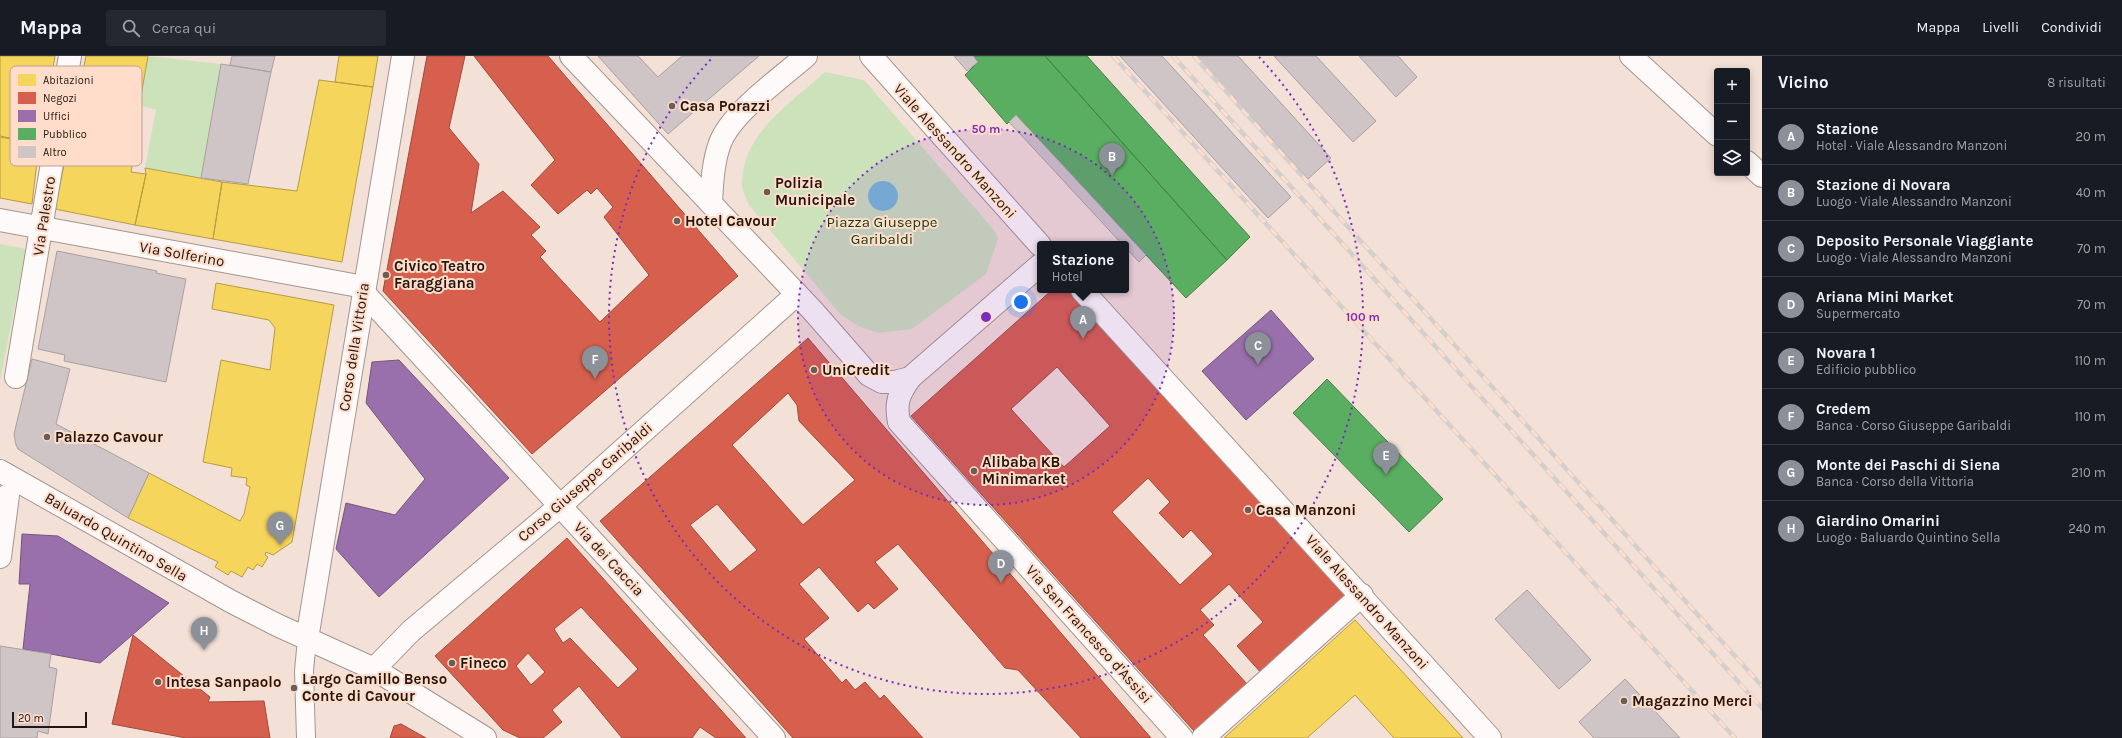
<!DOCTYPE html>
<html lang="it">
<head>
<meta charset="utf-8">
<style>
  body { margin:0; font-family:Karla,sans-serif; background:#242831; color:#f1f3f6 }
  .controls { position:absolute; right:12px; top:12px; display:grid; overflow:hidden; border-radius:4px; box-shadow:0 2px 10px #0003 }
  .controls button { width:36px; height:36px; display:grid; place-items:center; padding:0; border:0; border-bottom:1px solid #363941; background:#171b24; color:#f1f3f6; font:20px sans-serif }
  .scale { position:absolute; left:12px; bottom:10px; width:75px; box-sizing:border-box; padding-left:4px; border:2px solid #22160f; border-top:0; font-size:11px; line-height:14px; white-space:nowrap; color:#22160f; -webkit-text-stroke:3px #ffddca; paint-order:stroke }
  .you { position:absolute; left:1021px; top:246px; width:14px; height:14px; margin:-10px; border:3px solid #fff; border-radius:50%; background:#1a73e8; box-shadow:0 0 0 6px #1a73e833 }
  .badge { display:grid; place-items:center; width:26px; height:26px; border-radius:50%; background:#8c9099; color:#fff; font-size:13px; font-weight:700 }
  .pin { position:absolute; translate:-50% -33px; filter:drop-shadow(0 1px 2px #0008) }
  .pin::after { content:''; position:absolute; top:21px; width:14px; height:12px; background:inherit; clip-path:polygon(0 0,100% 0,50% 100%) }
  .popup { position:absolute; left:1037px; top:185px; width:92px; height:52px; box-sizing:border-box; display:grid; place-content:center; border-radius:4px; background:#171b24; filter:drop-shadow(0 1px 3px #0005); font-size:13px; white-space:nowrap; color:#9ea1a6 }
  .popup b { font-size:15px; color:#f1f3f6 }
  .popup::after { content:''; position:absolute; left:50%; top:100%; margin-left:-8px; border:8px solid transparent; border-top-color:#171b24 }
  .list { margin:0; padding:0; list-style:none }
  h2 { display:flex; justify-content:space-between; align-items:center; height:52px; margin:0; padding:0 16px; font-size:17px }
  h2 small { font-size:13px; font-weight:400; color:#9ea1a6 }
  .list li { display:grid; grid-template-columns:26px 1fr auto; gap:12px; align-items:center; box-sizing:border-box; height:56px; padding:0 16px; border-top:1px solid #363941 }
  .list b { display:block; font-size:15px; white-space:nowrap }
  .list p { margin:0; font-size:13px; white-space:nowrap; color:#9ea1a6 }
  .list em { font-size:13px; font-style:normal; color:#9ea1a6 }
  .icon { flex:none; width:22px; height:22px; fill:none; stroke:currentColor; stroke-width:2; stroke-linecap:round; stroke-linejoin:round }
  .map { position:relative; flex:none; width:1762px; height:682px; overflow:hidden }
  header { display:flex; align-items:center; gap:24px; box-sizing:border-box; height:56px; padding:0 20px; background:#171b24; border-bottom:1px solid #363941 }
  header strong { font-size:19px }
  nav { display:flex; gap:22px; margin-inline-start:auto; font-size:14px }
  .search { width:280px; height:36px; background:#242831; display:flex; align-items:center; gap:10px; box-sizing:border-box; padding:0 14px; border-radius:4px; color:#9ea1a6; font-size:15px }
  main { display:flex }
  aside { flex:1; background:#171b24 }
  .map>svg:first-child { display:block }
  .green { fill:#cce2bb }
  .water { fill:#75bad7 }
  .homes { fill:#f6d55c; stroke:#b69c45 }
  .shops { fill:#d6604d; stroke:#a04a3a; fill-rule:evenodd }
  .offices { fill:#9970ab; stroke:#75557c }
  .public { fill:#5aae61; stroke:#498048 }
  .building { fill:#cfc5c7; stroke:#aaa0a1 }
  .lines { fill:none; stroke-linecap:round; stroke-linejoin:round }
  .pedestrian-casing { stroke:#a4968e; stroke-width:20 }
  .minor-casing { stroke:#a4968e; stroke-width:24 }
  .tertiary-casing { stroke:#a4968e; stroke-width:24 }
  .secondary-casing { stroke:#a4968e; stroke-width:24 }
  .pedestrian { stroke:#fdfaf9; stroke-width:18 }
  .minor { stroke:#fdfaf9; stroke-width:22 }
  .tertiary { stroke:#fdfaf9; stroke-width:22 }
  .secondary { stroke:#fdfaf9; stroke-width:22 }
  .rail-casing { stroke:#d4cfcc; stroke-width:4.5 }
  .rail { stroke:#ffddca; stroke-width:3; stroke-dasharray:9; stroke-linecap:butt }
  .ring { fill:none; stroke:#7b2cbf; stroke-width:2; stroke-dasharray:2 4 }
  .poi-dot { fill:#6b5d55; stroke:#ffddca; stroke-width:1.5 }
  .labels { text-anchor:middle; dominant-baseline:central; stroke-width:4; stroke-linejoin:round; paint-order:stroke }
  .poi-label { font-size:15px; font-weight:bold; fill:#22160f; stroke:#ffddca; text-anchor:start }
  .street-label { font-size:15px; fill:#22160f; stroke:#ffddca }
  .park-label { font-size:15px; fill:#123d0f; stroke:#ffddca }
  .key { fill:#ffddca; stroke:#bda192; stroke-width:1 }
  .key-label { font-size:11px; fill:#22160f }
  .centre { fill:#7b2cbf; stroke:#ffddca; stroke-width:2 }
  .ring-label { font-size:12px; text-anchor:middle; font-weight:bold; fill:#7b2cbf; stroke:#ffddca; stroke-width:4; stroke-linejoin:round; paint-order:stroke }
</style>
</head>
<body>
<header>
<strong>Mappa</strong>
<div class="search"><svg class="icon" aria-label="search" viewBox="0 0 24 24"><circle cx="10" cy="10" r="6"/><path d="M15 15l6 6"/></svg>Cerca qui</div>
<nav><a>Mappa</a><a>Livelli</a><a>Condividi</a></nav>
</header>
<main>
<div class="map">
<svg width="1762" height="682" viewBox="0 0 1762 682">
  <rect width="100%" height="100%" fill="#f3e0d6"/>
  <path class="green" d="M 148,0 L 221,8 L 201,122 L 145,112 L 156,54 L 139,49 Z
    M 825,16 L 864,24 L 994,174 L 998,183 L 986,218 L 912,273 L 878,277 L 858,270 L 841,259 L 749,149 C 746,142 741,132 742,125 C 744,76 792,46 825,16 Z
    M 0,188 L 26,193 L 0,325 Z"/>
  <path class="water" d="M868 140a15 15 0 1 1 30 0a15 15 0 1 1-30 0Z"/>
  <path class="homes" d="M 0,0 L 55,0 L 39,88 L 0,80 Z
    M 86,0 L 148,0 L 135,74 L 117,72 L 113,93 L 134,98 L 131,116 L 146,118 L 135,169 L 55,153 Z
    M 339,0 L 378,0 L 373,31 L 335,26 Z
    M 319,24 L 373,31 L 342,206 L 213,183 L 222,126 L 297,135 Z
    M 0,81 L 39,88 L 32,148 L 0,142 Z
    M 145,112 L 222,126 L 213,183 L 135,169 L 146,118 Z
    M 216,227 L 334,249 L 292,486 L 273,499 L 266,496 L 265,499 L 268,501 L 262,511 L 257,508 L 253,514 L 248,511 L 242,521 L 231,515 L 228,519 L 215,511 L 218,506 L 128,462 L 149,417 L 240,465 L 244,458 L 250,431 L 246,429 L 247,422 L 231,420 L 232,412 L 203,406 L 221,304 L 270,314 L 275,272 L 269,264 L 212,253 Z
    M 1355,564 L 1463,682 L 1394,682 L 1355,639 L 1307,682 L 1224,682 Z"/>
  <path class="shops" d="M 427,0 L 465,0 L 449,72 L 479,108 L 471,157 L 503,135 L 540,171 L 531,179 L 546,195 L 540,201 L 600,266 L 649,219 L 604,161 L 613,151 L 597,132 L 591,138 L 587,134 L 558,158 L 531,129 L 555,104 L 474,0 L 548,0 L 738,220 L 532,398 L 383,235 Z
    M 1052,234 L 1071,234 L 1349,543 L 1263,619 L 1237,590 L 1263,566 L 1229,528 L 1200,554 L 1214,569 L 1203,579 L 1247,628 L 1194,675 L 911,360 ZM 1057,311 L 1110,370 L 1064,411 L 1011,353 ZM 1148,422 L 1170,446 L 1159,457 L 1183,482 L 1191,474 L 1213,498 L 1180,529 L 1112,456 Z
    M 808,282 L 1151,682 L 1081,682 L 1018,614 L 1005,612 L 898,488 L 875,506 L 898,533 L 874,553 L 868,547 L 858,556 L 819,511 L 799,528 L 829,562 L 804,583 L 842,627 L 846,623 L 855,634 L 865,626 L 880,643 L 884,639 L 923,682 L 793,682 L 600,465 ZM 788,337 L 797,349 L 799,365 L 855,424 L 803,469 L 732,389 ZM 717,448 L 757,494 L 730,516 L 690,469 Z
    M 567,482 L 746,682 L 716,682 L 700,671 L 692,682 L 622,682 L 579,630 L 552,654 L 562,666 L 543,682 L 520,682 L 503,674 L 435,600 ZM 581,551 L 638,613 L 618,632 L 570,582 L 563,587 L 554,573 ZM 528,597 L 545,616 L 531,629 L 516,610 Z
    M 133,579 L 210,641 L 208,646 L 264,645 L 270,682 L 186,682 L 112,668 Z
    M 401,668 L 426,682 L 390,682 L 394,670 Z"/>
  <path class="offices" d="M 1271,254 L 1314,303 L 1246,364 L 1202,315 Z
    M 399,304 L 509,422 L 379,541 L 336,493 L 346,447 L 395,459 L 425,423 L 366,347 L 372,306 Z
    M 22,478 L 58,480 L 169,547 L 100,607 L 23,593 L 30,528 L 19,528 Z"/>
  <path class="public" d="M 973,0 L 1045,0 L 1227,204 L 1186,242 L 1016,59 L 1007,68 L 965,19 L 978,6 Z
    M 1045,0 L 1087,0 L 1250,181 L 1227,204 Z
    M 1327,323 L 1443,443 L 1409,476 L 1293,357 Z"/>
  <path class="building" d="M 232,0 L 275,0 L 271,16 L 230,9 Z
    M 598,0 L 638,0 L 658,21 L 682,0 L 759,0 L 668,78 Z
    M 954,0 L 973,0 L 978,6 L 967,15 Z
    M 1120,0 L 1162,0 L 1291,141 L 1268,162 Z
    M 1196,0 L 1238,0 L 1331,102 L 1308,123 Z
    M 1274,0 L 1316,0 L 1376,65 L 1353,86 Z
    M 1359,0 L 1398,0 L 1417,21 L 1396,41 Z
    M 221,8 L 271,16 L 248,128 L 201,122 Z
    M 1016,59 L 1071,118 L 1146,199 L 1139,206 L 1126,192 L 1126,188 L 1122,188 L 1009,66 Z
    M 57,195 L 157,215 L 156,217 L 186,223 L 166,326 L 64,305 L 65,299 L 38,293 Z
    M 32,303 L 70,313 L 56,368 L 149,417 L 128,462 L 18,393 L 16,389 L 14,378 Z
    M 1527,534 L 1591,604 L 1559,633 L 1495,563 Z
    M 0,590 L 51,598 L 49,611 L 57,613 L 48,678 L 38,675 L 37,682 L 0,682 Z
    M 1625,623 L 1680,682 L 1594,682 L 1579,666 Z"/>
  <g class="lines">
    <defs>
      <path id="pedestrian" d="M 306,682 L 304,615 L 307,583"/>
      <path id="minor" d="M 0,164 L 364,231
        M 363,236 L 774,682
        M 16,321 L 70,0
        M 0,501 L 8,439
        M 1203,682 L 1362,539"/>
      <path id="tertiary" d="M 1631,0 L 1717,79
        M 1747,106 L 1762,120
        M 711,147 C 712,127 713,106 720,87 C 732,56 781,22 806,0
        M 910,322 C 899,338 895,346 899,366 L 1182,682
        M 0,415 L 232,546 L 277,569 L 374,613 L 485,682
        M 307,583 L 403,0
        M 374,613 L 411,575 L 560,450 L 797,238"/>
      <path id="secondary" d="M 571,0 L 813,255 L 869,319 L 882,326 L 895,326 L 910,322 L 1040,209
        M 871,0 L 1040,189
        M 1082,234 L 1490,682"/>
    </defs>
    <use href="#pedestrian" class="pedestrian-casing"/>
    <use href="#minor" class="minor-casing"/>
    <use href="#tertiary" class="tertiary-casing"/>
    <use href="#secondary" class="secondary-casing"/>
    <use href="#pedestrian" class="pedestrian"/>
    <use href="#minor" class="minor"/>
    <use href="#tertiary" class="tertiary"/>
    <use href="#secondary" class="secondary"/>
    <defs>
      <path id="rail" d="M 1113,0 L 1735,682
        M 1173,0 L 1762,652
        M 1194,0 L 1762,630"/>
    </defs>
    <use href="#rail" class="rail-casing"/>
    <use href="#rail" class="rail"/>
  </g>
  <circle cx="986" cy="261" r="188" fill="#7b2cbf" fill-opacity=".12"/>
  <g class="ring">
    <circle cx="986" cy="261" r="188"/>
    <path d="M1259 1A377 377 0 1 1 713 1"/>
  </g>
  <g class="poi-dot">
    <circle cx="672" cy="50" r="4"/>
    <circle cx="767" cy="136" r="4"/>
    <circle cx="677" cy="165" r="4"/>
    <circle cx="386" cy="219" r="4"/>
    <circle cx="814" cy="314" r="4"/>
    <circle cx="47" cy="381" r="4"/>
    <circle cx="974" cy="415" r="4"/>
    <circle cx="1248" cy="454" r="4"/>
    <circle cx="452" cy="607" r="4"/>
    <circle cx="158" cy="626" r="4"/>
    <circle cx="294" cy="632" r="4"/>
    <circle cx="1624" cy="645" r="4"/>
  </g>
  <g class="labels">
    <g class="poi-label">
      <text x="680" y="50">Casa Porazzi</text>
      <text x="775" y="127">Polizia<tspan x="775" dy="17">Municipale</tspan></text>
      <text x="685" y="165">Hotel Cavour</text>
      <text x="394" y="210">Civico Teatro<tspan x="394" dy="17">Faraggiana</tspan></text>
      <text x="822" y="314">UniCredit</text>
      <text x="55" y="381">Palazzo Cavour</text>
      <text x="982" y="406">Alibaba KB<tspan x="982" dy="17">Minimarket</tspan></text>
      <text x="1256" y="454">Casa Manzoni</text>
      <text x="460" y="607">Fineco</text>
      <text x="302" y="623">Largo Camillo Benso<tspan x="302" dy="17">Conte di Cavour</tspan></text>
      <text x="166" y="626">Intesa Sanpaolo</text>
      <text x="1632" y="645">Magazzino Merci</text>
    </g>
    <g class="street-label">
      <text transform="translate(955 95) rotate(48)">Viale Alessandro Manzoni</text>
      <text transform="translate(44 160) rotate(-81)">Via Palestro</text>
      <text transform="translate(182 198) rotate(10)">Via Solferino</text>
      <text transform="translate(354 291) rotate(-81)">Corso della Vittoria</text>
      <text transform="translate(585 426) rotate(-41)">Corso Giuseppe Garibaldi</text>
      <text transform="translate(116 481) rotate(30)">Baluardo Quintino Sella</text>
      <text transform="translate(609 503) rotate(47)">Via dei Caccia</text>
      <text transform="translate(1367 546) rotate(48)">Viale Alessandro Manzoni</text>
      <text transform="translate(1089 578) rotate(48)">Via San Francesco d'Assisi</text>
    </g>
    <g class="park-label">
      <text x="882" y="166">Piazza Giuseppe<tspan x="882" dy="17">Garibaldi</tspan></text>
    </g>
  </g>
  <rect x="10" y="10" width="132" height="100" rx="6" class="key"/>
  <rect x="18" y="18" width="18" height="12" fill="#f6d55c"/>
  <rect x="18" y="36" width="18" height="12" fill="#d6604d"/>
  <rect x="18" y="54" width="18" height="12" fill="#9970ab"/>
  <rect x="18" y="72" width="18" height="12" fill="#5aae61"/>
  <rect x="18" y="90" width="18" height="12" fill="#cfc5c7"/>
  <g class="key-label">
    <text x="43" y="28">Abitazioni</text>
    <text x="43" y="46">Negozi</text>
    <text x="43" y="64">Uffici</text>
    <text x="43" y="82">Pubblico</text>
    <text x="43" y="100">Altro</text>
  </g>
  <circle cx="986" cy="261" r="6" class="centre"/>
  <g class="ring-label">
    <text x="986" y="77">50 m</text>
    <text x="1363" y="265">100 m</text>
  </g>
</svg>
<div class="controls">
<button>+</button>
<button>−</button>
<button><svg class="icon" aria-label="layers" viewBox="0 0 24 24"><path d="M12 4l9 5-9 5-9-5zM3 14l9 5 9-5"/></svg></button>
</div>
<div class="scale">20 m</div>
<div class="you"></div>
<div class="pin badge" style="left:1083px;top:283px">A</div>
<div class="popup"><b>Stazione</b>Hotel</div>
<div class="pin badge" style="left:1112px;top:120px">B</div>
<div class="pin badge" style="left:1258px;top:309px">C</div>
<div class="pin badge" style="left:1001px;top:527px">D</div>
<div class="pin badge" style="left:1386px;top:419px">E</div>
<div class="pin badge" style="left:595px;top:323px">F</div>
<div class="pin badge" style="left:280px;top:489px">G</div>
<div class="pin badge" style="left:204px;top:594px">H</div>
</div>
<aside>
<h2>Vicino<small>8 risultati</small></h2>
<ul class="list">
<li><span class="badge">A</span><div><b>Stazione</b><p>Hotel · Viale Alessandro Manzoni</p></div><em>20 m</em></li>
<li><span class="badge">B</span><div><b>Stazione di Novara</b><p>Luogo · Viale Alessandro Manzoni</p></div><em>40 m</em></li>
<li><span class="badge">C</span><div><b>Deposito Personale Viaggiante</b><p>Luogo · Viale Alessandro Manzoni</p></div><em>70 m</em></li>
<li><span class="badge">D</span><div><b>Ariana Mini Market</b><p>Supermercato</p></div><em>70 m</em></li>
<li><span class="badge">E</span><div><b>Novara 1</b><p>Edificio pubblico</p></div><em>110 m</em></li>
<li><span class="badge">F</span><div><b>Credem</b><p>Banca · Corso Giuseppe Garibaldi</p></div><em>110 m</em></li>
<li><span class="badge">G</span><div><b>Monte dei Paschi di Siena</b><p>Banca · Corso della Vittoria</p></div><em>210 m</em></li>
<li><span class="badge">H</span><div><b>Giardino Omarini</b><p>Luogo · Baluardo Quintino Sella</p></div><em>240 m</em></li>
</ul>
</aside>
</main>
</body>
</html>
